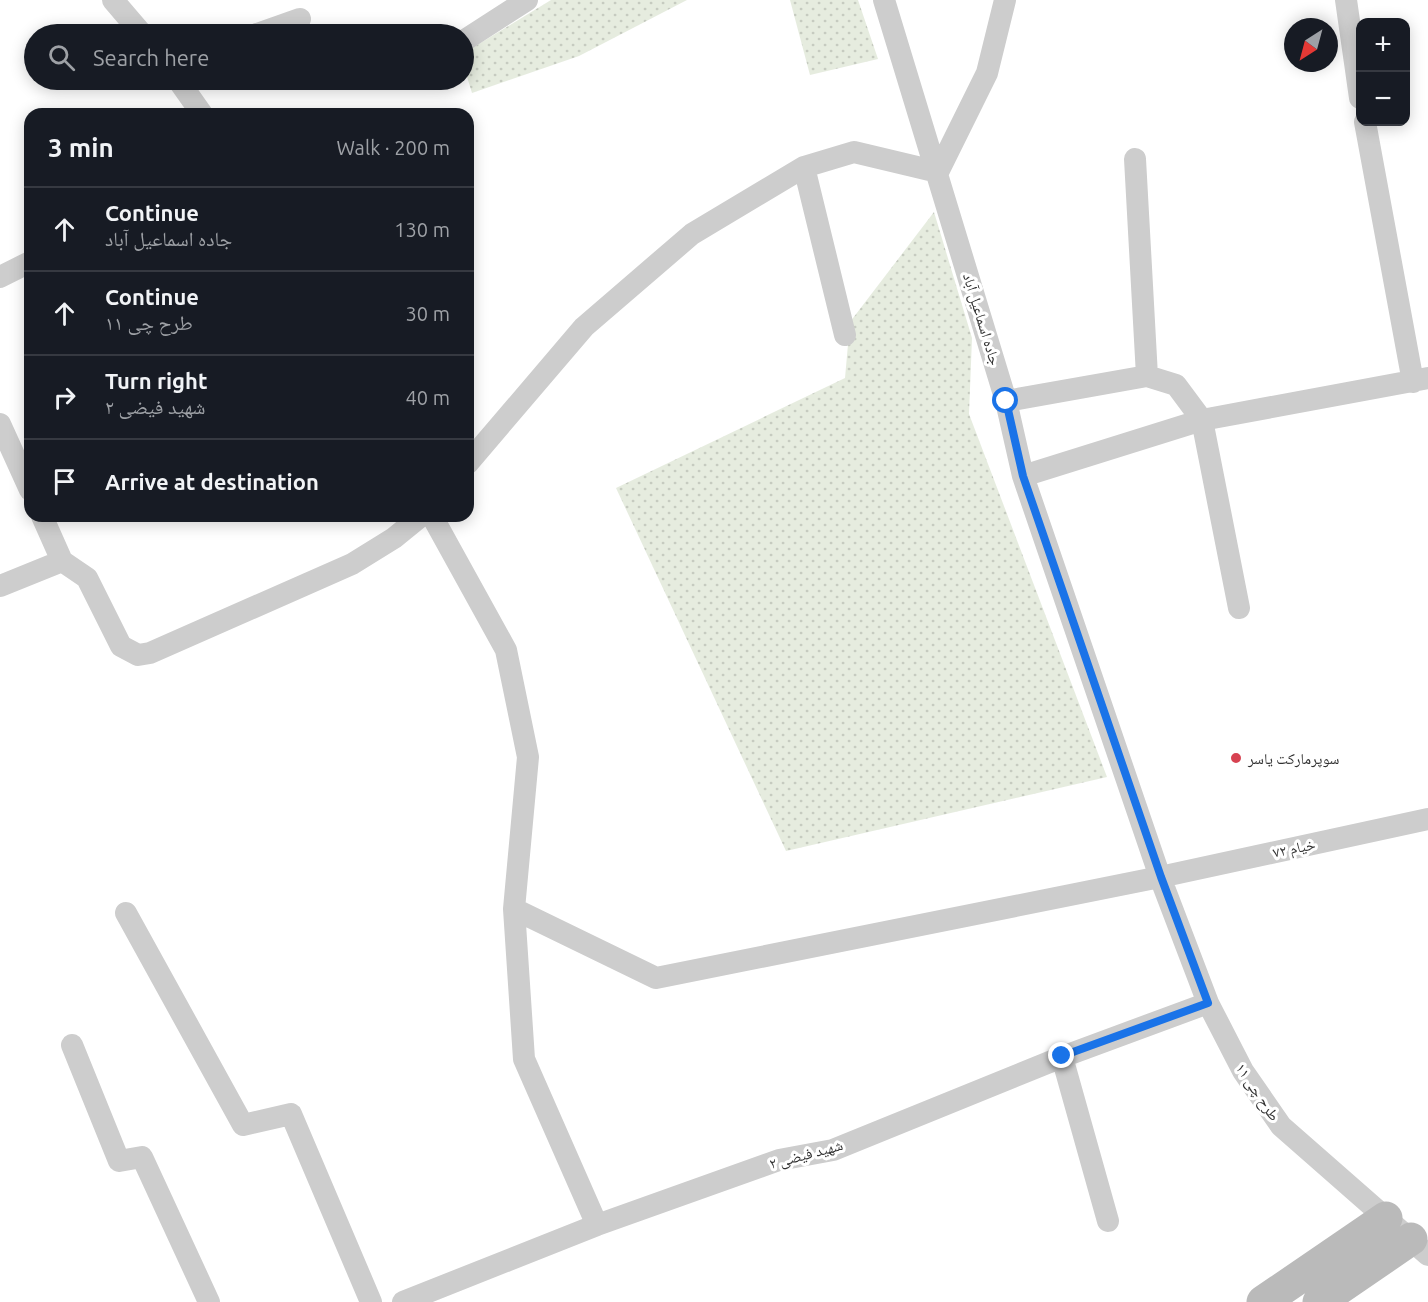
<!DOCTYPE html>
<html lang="en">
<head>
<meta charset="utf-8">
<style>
  body { margin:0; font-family:Ubuntu,"Noto Naskh Arabic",sans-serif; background:#242831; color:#f1f3f6 }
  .controls { position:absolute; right:18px; top:18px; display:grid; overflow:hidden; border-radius:12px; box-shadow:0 3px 15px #0003 }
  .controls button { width:54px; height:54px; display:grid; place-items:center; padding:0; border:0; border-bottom:2px solid #363941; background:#171b24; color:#f1f3f6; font:30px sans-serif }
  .compass { position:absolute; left:1284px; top:18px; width:54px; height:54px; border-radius:50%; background:#171b24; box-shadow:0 3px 15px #0003; rotate:216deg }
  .stop { position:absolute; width:18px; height:18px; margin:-14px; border:4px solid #1a73e8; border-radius:50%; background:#fff }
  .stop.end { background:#1a73e8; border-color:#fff; box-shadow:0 2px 6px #0008 }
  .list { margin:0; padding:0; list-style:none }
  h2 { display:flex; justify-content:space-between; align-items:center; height:78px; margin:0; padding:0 24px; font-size:26px }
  h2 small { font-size:20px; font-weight:400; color:#9ea1a6 }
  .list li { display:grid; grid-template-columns:39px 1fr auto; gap:18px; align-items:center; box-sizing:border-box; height:84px; padding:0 24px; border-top:2px solid #363941 }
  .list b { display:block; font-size:22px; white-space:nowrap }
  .list p { margin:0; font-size:20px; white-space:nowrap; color:#9ea1a6 }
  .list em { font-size:20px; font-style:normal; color:#9ea1a6 }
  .icon { flex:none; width:33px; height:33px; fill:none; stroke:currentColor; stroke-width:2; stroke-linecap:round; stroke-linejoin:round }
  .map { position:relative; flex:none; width:1428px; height:1302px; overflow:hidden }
  .search { position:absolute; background:#171b24; box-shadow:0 3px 15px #0003; left:24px; top:24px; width:450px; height:66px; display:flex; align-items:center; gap:15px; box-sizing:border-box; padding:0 21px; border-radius:33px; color:#9ea1a6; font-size:22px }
  .panel { position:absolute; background:#171b24; box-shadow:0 3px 15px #0003; left:24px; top:108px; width:450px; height:414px; border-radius:18px }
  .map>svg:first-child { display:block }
  .green { fill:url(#green-dots) }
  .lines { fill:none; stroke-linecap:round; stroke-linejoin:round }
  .street { stroke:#cdcdcd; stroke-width:22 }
  .secondary { stroke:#bababa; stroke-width:33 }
  .route { stroke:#1a73e8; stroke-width:8 }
  .poi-dot { fill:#d74251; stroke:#fff; stroke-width:2 }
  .labels { text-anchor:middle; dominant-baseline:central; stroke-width:6; stroke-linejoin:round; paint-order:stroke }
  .street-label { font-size:15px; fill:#303030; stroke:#fff }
  .poi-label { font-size:15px; fill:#303030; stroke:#fff; text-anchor:start }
</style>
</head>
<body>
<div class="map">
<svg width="1428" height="1302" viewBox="0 0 1428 1302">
  <defs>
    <pattern id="green-dots" width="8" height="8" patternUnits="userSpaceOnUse" patternTransform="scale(1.5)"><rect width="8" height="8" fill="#e6ecdf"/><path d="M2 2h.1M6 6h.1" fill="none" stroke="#c6cbc0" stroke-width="1.8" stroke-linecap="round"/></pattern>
  </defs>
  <rect width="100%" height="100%" fill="#fff"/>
  <path class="green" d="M 551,0 L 687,0 L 579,56 L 472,93 L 464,67 L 464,53 Z
    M 790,0 L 858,0 L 878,59 L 810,75 Z
    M 934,212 L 972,338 L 969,414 L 1107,777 L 786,851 L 616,488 L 845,378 L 850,322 Z"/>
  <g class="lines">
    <path class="street" d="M 113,0 L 142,34
      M 884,0 L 1006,401 L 1023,476 L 1160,877 L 1208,1003 L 1243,1071 L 1281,1126 L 1428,1255
      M 1346,0 L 1360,98
      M 257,34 L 300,19
      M 465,40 L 527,0
      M 178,80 L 202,114
      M 1365,122 L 1413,382
      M 1135,159 L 1147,376
      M 804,167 L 845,335
      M 0,277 L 30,262
      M 1006,401 L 1147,376 L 1176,385 L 1202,420 L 1239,608
      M 0,424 L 30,490
      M 468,463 L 584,327 L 692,234 L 804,167 L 854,152 L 938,172 L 987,73 L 1005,0
      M 1023,476 L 1202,420 L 1428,378
      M 42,516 L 62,561 L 87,578 L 121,646 L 138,655 L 150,653 L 352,564 L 394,538 L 421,516
      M 432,516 L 506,650 L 528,757 L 514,909 L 524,1059 L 597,1225
      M 0,586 L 62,561
      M 514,909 L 656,978 L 1160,877 L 1428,819
      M 126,913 L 243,1125 L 291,1114 L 371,1302
      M 72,1045 L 119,1161 L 142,1157 L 209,1302
      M 1062,1057 L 1108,1221
      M 403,1302 L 597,1225 L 779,1160 L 833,1150 L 1062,1057 L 1208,1003"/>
    <path class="secondary" d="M 1263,1302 L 1386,1218
      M 1319,1302 L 1411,1239"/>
  </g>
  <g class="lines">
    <path class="route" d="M 1006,401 L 1023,476 L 1161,877 L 1208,1003 L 1062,1056"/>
  </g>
  <circle class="poi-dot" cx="1236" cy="758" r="6"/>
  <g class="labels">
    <g class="street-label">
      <text transform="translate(982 319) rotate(73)">جاده اسماعیل آباد</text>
      <text transform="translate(1294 848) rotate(-12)">خیام ۷۲</text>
      <text transform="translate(1258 1092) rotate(56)">طرح چی ۱۱</text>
      <text transform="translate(806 1154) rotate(-15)">شهید فیضی ۲</text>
    </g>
    <g class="poi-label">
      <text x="1248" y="758">سوپرمارکت یاسر</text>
    </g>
  </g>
</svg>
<div class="controls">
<button>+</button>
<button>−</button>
</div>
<svg class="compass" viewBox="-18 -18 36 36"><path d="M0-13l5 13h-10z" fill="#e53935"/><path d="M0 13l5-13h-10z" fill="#9ea1a6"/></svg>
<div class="stop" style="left:1006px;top:401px"></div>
<div class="stop end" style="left:1062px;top:1056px"></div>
<div class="search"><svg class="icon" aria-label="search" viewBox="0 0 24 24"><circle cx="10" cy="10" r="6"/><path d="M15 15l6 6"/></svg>Search here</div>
<section class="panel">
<h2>3 min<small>Walk · 200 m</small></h2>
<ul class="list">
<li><svg class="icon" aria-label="ahead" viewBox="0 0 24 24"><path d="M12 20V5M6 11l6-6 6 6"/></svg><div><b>Continue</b><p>جاده اسماعیل آباد</p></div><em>130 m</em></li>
<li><svg class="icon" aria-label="ahead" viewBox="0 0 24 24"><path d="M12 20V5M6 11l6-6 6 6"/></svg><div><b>Continue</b><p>طرح چی ۱۱</p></div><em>30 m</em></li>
<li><svg class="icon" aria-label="right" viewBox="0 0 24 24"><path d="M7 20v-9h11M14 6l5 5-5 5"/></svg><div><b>Turn right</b><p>شهید فیضی ۲</p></div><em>40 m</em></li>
<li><svg class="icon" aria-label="arrive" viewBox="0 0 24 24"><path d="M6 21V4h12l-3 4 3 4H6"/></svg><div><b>Arrive at destination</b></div></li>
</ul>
</section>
</div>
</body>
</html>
